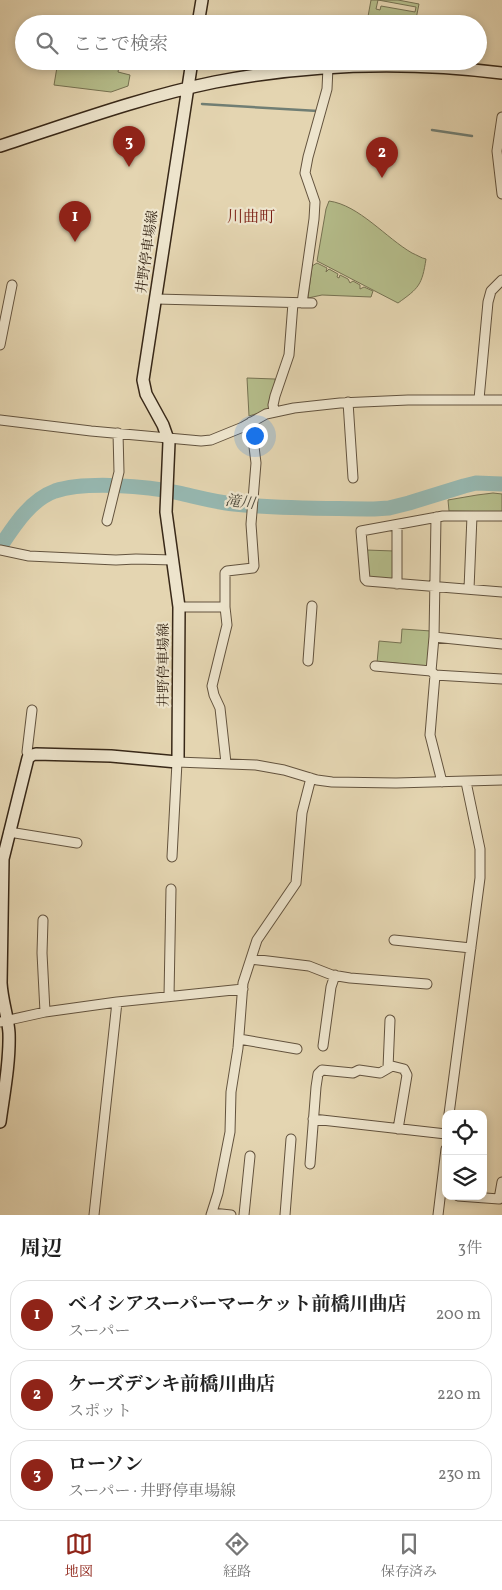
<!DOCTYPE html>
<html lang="ja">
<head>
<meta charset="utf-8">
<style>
  body { margin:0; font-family:Vollkorn,"Noto Serif JP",serif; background:#f6f6f6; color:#222 }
  .controls { position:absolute; right:15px; bottom:15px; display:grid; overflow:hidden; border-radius:10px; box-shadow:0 2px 8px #0003 }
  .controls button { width:45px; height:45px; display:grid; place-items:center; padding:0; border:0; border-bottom:1px solid #e0e0e0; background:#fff; color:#222; font:25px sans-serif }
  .you { position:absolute; left:254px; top:435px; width:18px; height:18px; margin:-12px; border:4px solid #fff; border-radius:50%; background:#1a73e8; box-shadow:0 0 0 8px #1a73e833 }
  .badge { display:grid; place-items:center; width:32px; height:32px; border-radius:50%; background:#8f2418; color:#fff; font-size:16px; font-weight:700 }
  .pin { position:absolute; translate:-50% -41px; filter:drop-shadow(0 1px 2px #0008) }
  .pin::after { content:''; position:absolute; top:26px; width:18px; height:15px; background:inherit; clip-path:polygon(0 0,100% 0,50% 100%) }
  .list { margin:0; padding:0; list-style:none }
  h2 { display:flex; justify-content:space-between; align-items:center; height:65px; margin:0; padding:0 20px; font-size:21px }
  h2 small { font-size:16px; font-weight:400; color:#767676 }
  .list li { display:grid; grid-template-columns:32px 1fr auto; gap:15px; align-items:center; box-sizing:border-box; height:70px; margin:0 10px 10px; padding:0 10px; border:1px solid #e0e0e0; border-radius:20px }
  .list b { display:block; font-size:19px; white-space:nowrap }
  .list p { margin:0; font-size:16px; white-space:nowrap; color:#767676 }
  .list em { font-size:16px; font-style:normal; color:#767676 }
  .icon { flex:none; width:28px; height:28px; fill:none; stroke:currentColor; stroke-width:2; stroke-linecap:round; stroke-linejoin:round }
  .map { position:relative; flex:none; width:502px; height:1215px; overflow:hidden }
  .search { position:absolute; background:#fff; box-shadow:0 2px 8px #0003; left:15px; right:15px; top:15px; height:55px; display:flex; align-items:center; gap:12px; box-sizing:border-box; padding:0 18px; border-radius:28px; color:#767676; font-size:19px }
  .sheet { height:305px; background:#fff }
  nav { display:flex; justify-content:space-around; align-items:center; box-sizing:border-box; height:70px; border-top:1px solid #e0e0e0; background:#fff; font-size:14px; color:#767676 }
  nav a { display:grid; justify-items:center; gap:2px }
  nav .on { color:#8f2418 }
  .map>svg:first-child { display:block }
  .green { fill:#b5bd8b; stroke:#767252; fill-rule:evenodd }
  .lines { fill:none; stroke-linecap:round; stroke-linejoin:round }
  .stream { stroke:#707e74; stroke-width:2.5 }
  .river { stroke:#96b8b1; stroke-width:15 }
  .street-casing { stroke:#63533e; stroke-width:11 }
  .secondary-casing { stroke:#382818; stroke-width:14 }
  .street { stroke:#ede4cc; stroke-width:9 }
  .secondary { stroke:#ede4cc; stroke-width:11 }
  .labels { text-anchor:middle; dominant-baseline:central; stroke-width:4.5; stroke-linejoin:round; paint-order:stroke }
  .street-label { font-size:14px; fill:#382818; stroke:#ede4cc }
  .water-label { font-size:15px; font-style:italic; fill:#504c3e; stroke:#ede4cc }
  .quarter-label { font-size:16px; fill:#7a1f14; stroke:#ede4cc }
</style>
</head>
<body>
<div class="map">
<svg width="502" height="1215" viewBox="0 0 502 1215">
  <rect width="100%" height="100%" fill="#e4d5b1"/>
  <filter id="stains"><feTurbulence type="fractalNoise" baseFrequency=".004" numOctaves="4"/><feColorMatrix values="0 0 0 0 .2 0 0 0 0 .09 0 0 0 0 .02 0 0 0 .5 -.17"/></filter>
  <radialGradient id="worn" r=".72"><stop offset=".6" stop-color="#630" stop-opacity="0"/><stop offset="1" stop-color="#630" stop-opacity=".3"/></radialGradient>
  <path class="green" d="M 371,0 L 398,0 L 419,4 L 415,24 L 377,24 L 367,22 ZM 378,0 L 416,7 L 415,12 L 381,6 L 380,10 L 376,9 Z
    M 58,61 L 120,61 L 118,72 L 130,75 L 128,86 L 111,92 L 54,85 Z
    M 329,201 C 359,205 386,238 412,253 C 417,255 421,258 426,259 C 422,285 419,288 398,303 L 317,261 L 326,209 Z
    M 317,263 L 327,268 L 326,272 L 329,269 L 338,274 L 337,277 L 339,278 L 340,275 L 348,279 L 350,283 L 353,281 L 360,285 L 360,289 L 364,287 L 373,291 L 371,297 L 322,295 L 308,298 L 312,266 Z
    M 247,378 L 275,379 C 277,385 273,405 268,409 C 263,413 254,414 249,416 Z
    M 493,493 L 502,494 L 502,512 L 449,511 L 448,500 L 477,495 Z
    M 366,550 L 394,551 L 394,580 L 370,579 L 367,575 Z
    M 402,629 L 431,631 L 429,667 L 395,663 L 377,663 L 379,641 L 401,643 Z"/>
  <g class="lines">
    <path class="stream" d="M 202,104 L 318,111
      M 432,130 L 472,136"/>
    <path class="river" d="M 0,547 C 14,526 30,500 55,491 C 86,481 147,486 179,493 C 197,497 215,502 234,504 C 280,509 328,508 374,509 L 389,508 L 409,503 L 464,486 L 476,483 L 502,484"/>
    <defs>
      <path id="street" d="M 502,117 L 497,151 L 502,194
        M 156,299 L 312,303
        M 302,303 L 314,219 L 315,202 L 305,173 L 308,157 L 327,89 L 328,67
        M 0,345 L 12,285
        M 479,399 L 488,302 L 491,291 L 502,280
        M 348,402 L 353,478
        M 274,411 L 273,405 L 275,396 L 289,355 L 293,303
        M 0,420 L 91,431 L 201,441 L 211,440 L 243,427 L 266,414 L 294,408 L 340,403 L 408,400 L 502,400
        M 502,516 L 443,516 L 361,531 L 365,579 L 367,581 L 502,592
        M 436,517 L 434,637 L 431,671 L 435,675 L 430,735 L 442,782
        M 107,521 L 119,472 L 118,433
        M 397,525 L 397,584
        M 0,550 L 29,556 L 116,560 L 136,559 L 173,560
        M 469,589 L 472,516
        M 179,607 L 225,607
        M 434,637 L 502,644
        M 308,661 L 312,606
        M 375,666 L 431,671
        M 435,675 L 502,679
        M 30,756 L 27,752 L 32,710
        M 226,763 L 220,708 L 214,695 L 212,686 L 227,625 L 225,607 L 225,573 L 227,571 L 253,568 L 254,566 L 251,524 L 256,463 L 251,422
        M 9,832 L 77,843
        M 172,857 L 177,762 L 256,765 L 284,770 L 317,780 L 332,782 L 396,783 L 502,780
        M 43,920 L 42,953 L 45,1012
        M 394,940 L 471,948
        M 251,959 L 309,966 L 332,975 L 350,978 L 427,984
        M 169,996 L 171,889
        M 0,1022 L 45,1012 L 117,1002 L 243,989
        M 239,1039 L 297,1049
        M 323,1046 L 331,987 L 335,975
        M 388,1068 L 390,1020
        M 449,1114 L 480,878 L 480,849 L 466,782
        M 313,1119 L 446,1134
        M 310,1164 L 316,1087 L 318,1074 L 322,1070 L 353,1073 L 359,1070 L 380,1073 L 392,1066 L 404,1069 L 407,1075 L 398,1129
        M 458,1196 L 499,1199 L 502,1182
        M 212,1213 L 231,1215
        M 94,1215 L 117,1002
        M 211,1215 L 218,1193 L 230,1132 L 231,1092 L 238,1048 L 243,983 L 257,940 L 296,883 L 302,813 L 311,778
        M 244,1215 L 250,1156
        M 285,1215 L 291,1139
        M 438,1215 L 446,1149"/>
      <path id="secondary" d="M 198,24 L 202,0
        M 0,146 C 71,123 142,97 215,82 C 309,64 407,61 502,73
        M 0,1122 C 4,1093 10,1062 9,1033 C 8,1017 2,1001 1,983 L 3,859 L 28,758 L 32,755 L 36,754 L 111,756 L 177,762 L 178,757 L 179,607 L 166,512 L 169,442 L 163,425 L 146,394 L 143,380 L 192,61"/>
    </defs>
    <use href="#street" class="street-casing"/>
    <use href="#secondary" class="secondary-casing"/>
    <use href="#street" class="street"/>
    <use href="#secondary" class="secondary"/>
  </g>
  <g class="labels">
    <g class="street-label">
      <text transform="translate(148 252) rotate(-82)">井野停車場線</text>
      <text transform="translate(164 665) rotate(-90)">井野停車場線</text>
    </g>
    <g class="water-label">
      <text transform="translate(240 503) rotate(7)">滝川</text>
    </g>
    <g class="quarter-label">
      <text x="251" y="218">川曲町</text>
    </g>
  </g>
  <rect width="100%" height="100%" filter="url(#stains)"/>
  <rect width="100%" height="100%" fill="url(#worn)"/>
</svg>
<div class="controls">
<button><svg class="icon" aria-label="locate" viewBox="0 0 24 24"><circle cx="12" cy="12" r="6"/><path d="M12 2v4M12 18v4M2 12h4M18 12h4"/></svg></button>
<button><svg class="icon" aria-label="layers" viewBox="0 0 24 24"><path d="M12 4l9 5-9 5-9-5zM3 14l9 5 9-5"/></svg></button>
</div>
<div class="you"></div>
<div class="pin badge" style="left:75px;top:242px">1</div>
<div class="pin badge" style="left:382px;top:178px">2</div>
<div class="pin badge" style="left:129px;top:167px">3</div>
<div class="search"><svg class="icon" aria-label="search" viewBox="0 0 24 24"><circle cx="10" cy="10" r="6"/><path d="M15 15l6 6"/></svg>ここで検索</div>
</div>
<section class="sheet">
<h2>周辺<small>3件</small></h2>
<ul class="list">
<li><span class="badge">1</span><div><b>ベイシアスーパーマーケット前橋川曲店</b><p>スーパー</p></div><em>200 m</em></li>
<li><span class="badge">2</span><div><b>ケーズデンキ前橋川曲店</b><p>スポット</p></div><em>220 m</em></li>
<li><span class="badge">3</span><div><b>ローソン</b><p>スーパー · 井野停車場線</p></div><em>230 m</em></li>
</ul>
</section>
<nav>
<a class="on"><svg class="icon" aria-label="map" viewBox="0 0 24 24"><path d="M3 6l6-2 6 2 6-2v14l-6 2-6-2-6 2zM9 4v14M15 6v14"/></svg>地図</a>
<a><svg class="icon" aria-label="directions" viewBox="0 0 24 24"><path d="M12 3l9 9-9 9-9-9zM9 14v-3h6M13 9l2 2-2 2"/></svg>経路</a>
<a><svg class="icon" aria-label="saved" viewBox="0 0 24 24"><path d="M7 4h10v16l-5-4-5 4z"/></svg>保存済み</a>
</nav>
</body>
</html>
